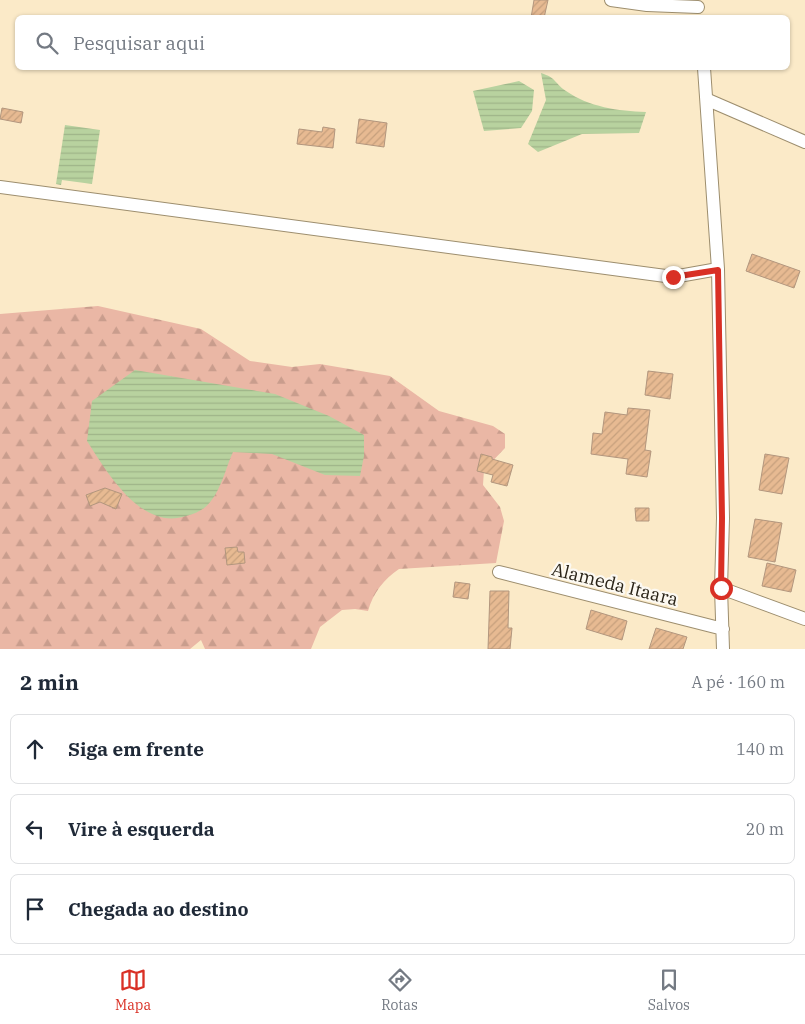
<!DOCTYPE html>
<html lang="pt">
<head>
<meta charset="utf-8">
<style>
  body { margin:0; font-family:"IBM Plex Serif",serif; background:#f2f2f3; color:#1f2937 }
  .stop { position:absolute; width:15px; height:15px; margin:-11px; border:4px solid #d93025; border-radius:50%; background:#fff }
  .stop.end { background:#d93025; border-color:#fff; box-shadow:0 1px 5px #0008 }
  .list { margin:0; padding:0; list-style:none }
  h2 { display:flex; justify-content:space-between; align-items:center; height:65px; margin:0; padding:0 20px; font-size:21px }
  h2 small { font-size:16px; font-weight:400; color:#747a83 }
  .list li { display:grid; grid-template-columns:32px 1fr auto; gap:15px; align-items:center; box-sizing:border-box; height:70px; margin:0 10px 10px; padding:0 10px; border:1px solid #e0e1e3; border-radius:8px }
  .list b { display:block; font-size:19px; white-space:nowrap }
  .list em { font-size:16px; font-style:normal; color:#747a83 }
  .icon { flex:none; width:28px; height:28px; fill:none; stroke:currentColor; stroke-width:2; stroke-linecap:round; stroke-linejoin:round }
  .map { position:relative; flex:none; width:805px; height:649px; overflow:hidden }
  .search { position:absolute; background:#fff; box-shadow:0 1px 4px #0004; left:15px; right:15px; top:15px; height:55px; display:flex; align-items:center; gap:12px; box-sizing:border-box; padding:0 18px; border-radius:8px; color:#747a83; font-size:19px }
  .sheet { height:305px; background:#fff }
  nav { display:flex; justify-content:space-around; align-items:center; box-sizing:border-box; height:70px; border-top:1px solid #e0e1e3; background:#fff; font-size:14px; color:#747a83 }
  nav a { display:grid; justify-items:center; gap:2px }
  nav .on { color:#d93025 }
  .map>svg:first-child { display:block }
  .forest { fill:url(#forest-firs) }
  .water { fill:url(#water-rules) }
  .building { fill:url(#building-hatch); stroke:#b2967e }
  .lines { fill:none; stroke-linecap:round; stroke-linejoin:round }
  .street-casing { stroke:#9d8e6e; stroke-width:14 }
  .street { stroke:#fff; stroke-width:12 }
  .route { stroke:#d93025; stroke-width:6 }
  .labels { text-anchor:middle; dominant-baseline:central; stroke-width:4.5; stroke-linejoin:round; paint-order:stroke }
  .street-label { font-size:18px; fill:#292317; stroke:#fcf9f2 }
</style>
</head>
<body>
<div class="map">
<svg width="805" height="649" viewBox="0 0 805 649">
  <defs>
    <pattern id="forest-firs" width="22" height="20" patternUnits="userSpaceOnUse" patternTransform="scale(1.25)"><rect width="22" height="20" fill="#eab7a5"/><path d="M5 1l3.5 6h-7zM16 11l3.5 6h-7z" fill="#c99d8d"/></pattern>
    <pattern id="water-rules" width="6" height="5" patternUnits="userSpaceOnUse" patternTransform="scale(1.25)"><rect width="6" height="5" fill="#b8d29f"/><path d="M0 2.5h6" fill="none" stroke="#9eb488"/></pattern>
    <pattern id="building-hatch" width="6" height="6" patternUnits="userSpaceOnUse" patternTransform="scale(1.25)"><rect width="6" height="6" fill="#e7ba92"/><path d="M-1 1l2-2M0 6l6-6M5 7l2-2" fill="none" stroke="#c6a07d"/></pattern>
  </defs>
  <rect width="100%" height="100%" fill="#fbeac8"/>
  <path class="forest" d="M 98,306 L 201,329 L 250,361 L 292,367 L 320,364 L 390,376 L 439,411 L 493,426 L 505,434 L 505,448 L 484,470 L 483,485 L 500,507 L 504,521 L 496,563 L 399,569 C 384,579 373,593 368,611 L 355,609 L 342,610 L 320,627 L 311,649 L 205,649 L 201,640 L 190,649 L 0,649 L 0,314 Z"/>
  <path class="water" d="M 541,73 C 557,78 554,83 566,91 C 589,107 618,111 646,112 L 639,133 L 582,134 L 538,152 L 528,144 L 546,100 Z
    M 519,81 L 534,90 L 532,111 L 521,128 L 484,131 L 473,91 Z
    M 65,125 L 100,130 L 92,184 L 62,180 L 61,185 L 56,184 Z
    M 135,370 L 275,394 L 329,416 L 364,435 L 364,456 L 360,476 L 325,475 L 272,454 L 233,452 C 226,467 222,487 211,501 C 204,510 197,513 186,516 C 141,531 107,472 87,441 L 92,401 Z"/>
  <path class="building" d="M 534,0 L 548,0 L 544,18 L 531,18 Z
    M 2,108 L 23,112 L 21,123 L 0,119 Z
    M 359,119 L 387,123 L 384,147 L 356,143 Z
    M 323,127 L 335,129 L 333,148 L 297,144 L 299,129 L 322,132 Z
    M 752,254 L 800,271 L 794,288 L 746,271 Z
    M 648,371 L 673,374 L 670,399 L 645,395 Z
    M 628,408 L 650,410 L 645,450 L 651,451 L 647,477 L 626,474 L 628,459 L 591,454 L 593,433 L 602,434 L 605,412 L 627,415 Z
    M 481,454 L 492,457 L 492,459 L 513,465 L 507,486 L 491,482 L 493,475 L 477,471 Z
    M 765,454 L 789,458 L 782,494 L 759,490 Z
    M 105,488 L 122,494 L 116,509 L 100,502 L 90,506 L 86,495 Z
    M 635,508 L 649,508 L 649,521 L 636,521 Z
    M 755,519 L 782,523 L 775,562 L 748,557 Z
    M 237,547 L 238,552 L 244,552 L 245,563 L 227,565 L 225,548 Z
    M 767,563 L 796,570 L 791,592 L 762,586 Z
    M 455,582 L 470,584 L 468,599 L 453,597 Z
    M 490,591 L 509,591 L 508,628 L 512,628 L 510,649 L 488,649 Z
    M 591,610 L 627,621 L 622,640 L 586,629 Z
    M 656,628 L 687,637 L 683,649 L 649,649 Z"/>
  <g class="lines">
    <defs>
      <path id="street" d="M 611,0 L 647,5 L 698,7
        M 704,68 L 718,269 L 723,518 L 721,588 L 723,649
        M 708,100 L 805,142
        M 0,187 L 673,277 L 718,269
        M 499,572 L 723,629
        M 721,588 L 805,619"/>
    </defs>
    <use href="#street" class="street-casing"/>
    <use href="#street" class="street"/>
  </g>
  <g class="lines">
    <path class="route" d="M 673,277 L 718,270 L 722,518 L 721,588"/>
  </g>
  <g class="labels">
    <g class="street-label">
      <text transform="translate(615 584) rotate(14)">Alameda Itaara</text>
    </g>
  </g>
</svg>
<div class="stop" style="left:721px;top:588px"></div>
<div class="stop end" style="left:673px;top:277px"></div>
<div class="search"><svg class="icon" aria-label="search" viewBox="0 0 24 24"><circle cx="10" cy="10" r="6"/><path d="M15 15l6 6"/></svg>Pesquisar aqui</div>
</div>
<section class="sheet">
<h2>2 min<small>A pé · 160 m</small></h2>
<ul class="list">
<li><svg class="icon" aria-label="ahead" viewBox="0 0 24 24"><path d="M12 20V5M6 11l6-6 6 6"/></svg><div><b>Siga em frente</b></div><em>140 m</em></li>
<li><svg class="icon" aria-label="left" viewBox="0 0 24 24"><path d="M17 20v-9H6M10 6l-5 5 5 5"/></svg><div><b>Vire à esquerda</b></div><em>20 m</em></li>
<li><svg class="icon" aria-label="arrive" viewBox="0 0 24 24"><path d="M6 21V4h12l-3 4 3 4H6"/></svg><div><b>Chegada ao destino</b></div></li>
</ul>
</section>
<nav>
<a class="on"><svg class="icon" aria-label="map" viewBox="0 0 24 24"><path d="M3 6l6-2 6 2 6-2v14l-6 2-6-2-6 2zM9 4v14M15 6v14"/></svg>Mapa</a>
<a><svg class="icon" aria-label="directions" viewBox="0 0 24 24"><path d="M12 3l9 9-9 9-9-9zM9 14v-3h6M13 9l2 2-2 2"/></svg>Rotas</a>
<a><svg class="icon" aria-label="saved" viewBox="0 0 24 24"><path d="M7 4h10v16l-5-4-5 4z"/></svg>Salvos</a>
</nav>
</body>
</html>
